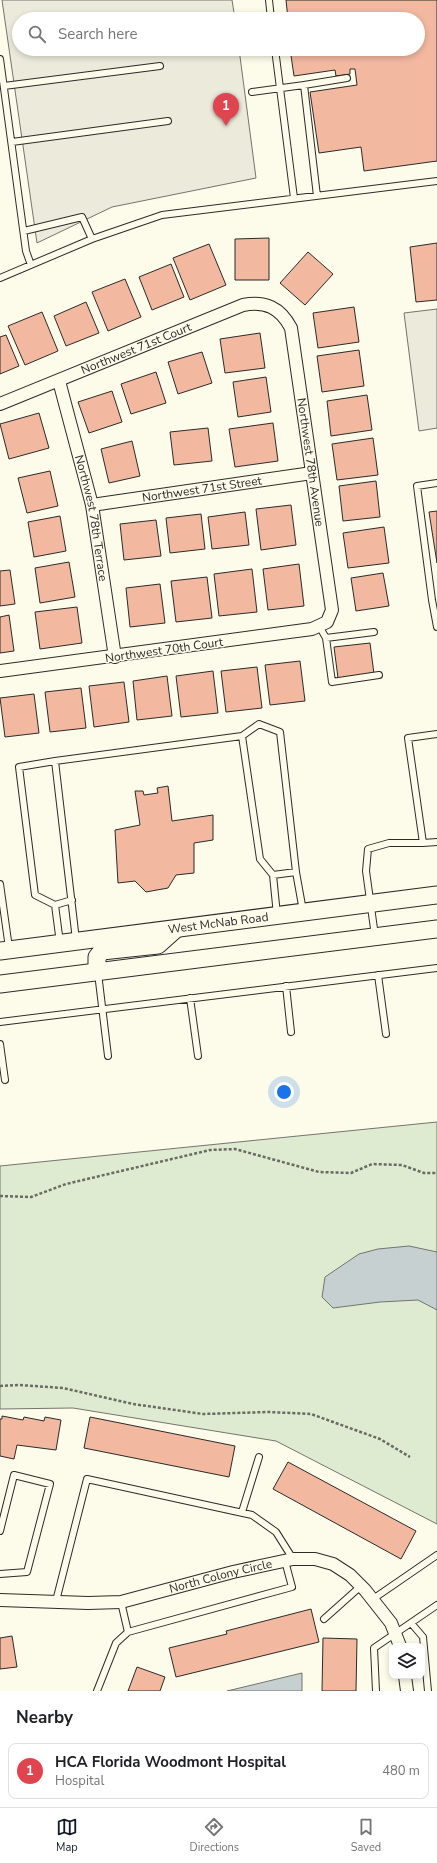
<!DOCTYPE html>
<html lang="en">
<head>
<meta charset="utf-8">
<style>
  body { margin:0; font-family:"Nunito Sans",sans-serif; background:#f6f6f6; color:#202124 }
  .controls { position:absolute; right:12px; bottom:12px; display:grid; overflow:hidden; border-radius:8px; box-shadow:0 2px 6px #0003 }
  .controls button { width:36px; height:36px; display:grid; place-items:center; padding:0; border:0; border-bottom:1px solid #e0e0e0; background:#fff; color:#202124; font:20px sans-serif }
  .you { position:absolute; left:284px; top:1092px; width:14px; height:14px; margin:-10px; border:3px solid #fff; border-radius:50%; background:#1a73e8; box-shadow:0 0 0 6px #1a73e833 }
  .badge { display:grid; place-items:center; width:26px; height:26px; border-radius:50%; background:#111827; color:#fff; font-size:13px; font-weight:700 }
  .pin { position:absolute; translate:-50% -33px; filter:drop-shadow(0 1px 2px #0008) }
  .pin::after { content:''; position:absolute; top:21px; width:14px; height:12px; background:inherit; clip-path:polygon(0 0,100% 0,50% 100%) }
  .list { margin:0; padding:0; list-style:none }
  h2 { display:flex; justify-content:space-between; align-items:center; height:52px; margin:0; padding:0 16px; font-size:17px }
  h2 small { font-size:13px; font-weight:400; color:#757577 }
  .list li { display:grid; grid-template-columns:26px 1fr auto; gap:12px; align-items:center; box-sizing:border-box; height:56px; margin:0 8px 8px; padding:0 8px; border:1px solid #e0e0e0; border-radius:8px }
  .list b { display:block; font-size:15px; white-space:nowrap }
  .list p { margin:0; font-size:13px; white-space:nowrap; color:#757577 }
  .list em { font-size:13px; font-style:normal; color:#757577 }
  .icon { flex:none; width:22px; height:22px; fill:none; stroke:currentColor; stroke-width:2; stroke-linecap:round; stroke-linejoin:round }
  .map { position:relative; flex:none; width:437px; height:1691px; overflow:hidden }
  .search { position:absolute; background:#fff; box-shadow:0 2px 6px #0003; left:12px; right:12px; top:12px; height:44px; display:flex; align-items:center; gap:10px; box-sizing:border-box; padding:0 14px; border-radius:22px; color:#757577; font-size:15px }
  .sheet { height:116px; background:#fff }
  nav { display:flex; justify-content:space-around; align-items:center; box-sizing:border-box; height:56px; border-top:1px solid #e0e0e0; background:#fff; font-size:11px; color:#757577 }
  nav a { display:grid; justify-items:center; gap:2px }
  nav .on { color:#111827 }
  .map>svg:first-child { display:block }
  .green { fill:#deebd1; stroke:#74746e }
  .parking { fill:#eceadb; stroke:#74746e }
  .water { fill:#c7d0d0; stroke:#74746e }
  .building { fill:#f2b8a0; stroke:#2b2b2b }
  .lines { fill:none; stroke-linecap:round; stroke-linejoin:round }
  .service-casing { stroke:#2b2b2b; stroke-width:8 }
  .minor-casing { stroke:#2b2b2b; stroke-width:14 }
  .secondary-casing { stroke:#2b2b2b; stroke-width:19 }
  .path { stroke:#6a6964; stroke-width:2.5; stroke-dasharray:3 2; stroke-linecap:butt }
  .service { stroke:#fdfbea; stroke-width:6 }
  .minor { stroke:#fdfbea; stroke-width:12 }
  .secondary { stroke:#fdfbea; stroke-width:17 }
  .labels { text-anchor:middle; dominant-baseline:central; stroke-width:3; stroke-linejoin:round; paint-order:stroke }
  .street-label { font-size:12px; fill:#2b2b2b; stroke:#fdfbea }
</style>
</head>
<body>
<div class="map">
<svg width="437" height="1691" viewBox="0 0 437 1691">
  <rect width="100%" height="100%" fill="#fdfbea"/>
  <path class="green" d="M 437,1122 L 437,1524 L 276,1441 L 73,1408 L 0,1409 L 0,1166 Z"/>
  <path class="parking" d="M 2,0 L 232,0 L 235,19 L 19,19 L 19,49 L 239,49 L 256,178 L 112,207 L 37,243 Z
    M 437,309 L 437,428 L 419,431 L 404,313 Z"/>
  <path class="water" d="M 409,1246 L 437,1252 L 437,1310 L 418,1300 L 380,1302 L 333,1308 L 322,1297 L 325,1277 L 359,1254 L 378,1249 Z
    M 302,1673 L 302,1691 L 227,1691 Z"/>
  <path class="building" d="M 286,0 L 437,0 L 437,161 L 364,171 L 361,147 L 319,153 L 310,92 L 357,85 L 355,69 L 350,69 L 350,74 L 336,76 L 335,70 L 294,76 L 290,49 L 418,49 L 418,19 L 288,19 Z
    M 269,238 L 269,280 L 235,280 L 235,239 Z
    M 437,243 L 437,300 L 416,302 L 410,247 Z
    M 209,244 L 226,285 L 190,300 L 173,258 Z
    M 308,252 L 333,274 L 305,305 L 280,283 Z
    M 171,264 L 184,297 L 152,310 L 139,277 Z
    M 125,279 L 141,317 L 108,331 L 92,292 Z
    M 86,302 L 99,333 L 66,346 L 54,316 Z
    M 354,307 L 359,342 L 318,348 L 313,313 Z
    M 42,312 L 58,351 L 25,365 L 8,326 Z
    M 260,333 L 265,368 L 225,373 L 220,339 Z
    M 6,335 L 19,366 L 0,374 L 0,337 Z
    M 359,350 L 364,386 L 322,392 L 317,356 Z
    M 202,352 L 212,383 L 178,394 L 168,362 Z
    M 156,372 L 166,403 L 131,414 L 121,384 Z
    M 266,377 L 271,412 L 238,417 L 233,382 Z
    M 112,391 L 122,422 L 89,433 L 78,402 Z
    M 367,395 L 372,430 L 331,436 L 327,401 Z
    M 39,413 L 49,448 L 9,459 L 0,424 Z
    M 273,423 L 278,461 L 235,467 L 229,429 Z
    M 208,428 L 212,461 L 174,465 L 170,432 Z
    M 373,438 L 378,475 L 337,480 L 332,444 Z
    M 132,441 L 140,476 L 109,483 L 101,449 Z
    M 50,471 L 58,506 L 27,513 L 18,478 Z
    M 376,481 L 380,517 L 343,521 L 339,486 Z
    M 291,505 L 296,545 L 261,550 L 256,509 Z
    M 437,511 L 437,563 L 429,512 Z
    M 245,512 L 249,545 L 212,549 L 208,517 Z
    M 201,514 L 205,549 L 170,553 L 166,518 Z
    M 60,516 L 66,551 L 34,557 L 28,522 Z
    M 156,520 L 161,556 L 124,560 L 120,524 Z
    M 384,527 L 389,563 L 348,568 L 343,533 Z
    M 69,562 L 75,597 L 40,603 L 35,568 Z
    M 299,564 L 304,606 L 268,610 L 263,569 Z
    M 252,569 L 257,612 L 219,616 L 214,574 Z
    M 10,570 L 15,604 L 0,606 L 0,571 Z
    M 383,573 L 389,606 L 356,611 L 351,578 Z
    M 207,577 L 212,618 L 176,622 L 171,581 Z
    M 160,584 L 165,623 L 130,627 L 126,588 Z
    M 77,607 L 82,643 L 40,649 L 35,612 Z
    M 9,615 L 14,651 L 0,653 L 0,617 Z
    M 370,643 L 374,674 L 338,678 L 334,647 Z
    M 300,661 L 305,701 L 270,705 L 265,665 Z
    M 257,667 L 262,708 L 226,712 L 221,671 Z
    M 213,671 L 218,713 L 181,717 L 176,676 Z
    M 167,676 L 172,716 L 137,720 L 133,681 Z
    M 124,682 L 129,722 L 94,727 L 89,686 Z
    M 81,688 L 86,728 L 50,732 L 45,692 Z
    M 34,694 L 39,733 L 5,737 L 0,698 Z
    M 168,786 L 172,821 L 213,815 L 213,840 L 194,843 L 194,873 L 176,875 L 168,888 L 146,892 L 135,881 L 118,883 L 115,830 L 140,825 L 135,791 L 143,791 L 144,795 L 158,793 L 157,788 Z
    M 2,1416 L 23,1420 L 24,1417 L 44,1421 L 45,1417 L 61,1420 L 56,1450 L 17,1445 L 14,1459 L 0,1456 L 0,1419 L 2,1419 Z
    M 90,1417 L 235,1446 L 229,1477 L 84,1448 Z
    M 288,1462 L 416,1531 L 401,1559 L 273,1489 Z
    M 311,1609 L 319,1642 L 176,1677 L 169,1648 L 227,1634 L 226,1631 Z
    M 12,1636 L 17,1667 L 0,1669 L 0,1638 Z
    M 323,1638 L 357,1639 L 356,1691 L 322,1691 Z
    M 137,1667 L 165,1677 L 160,1691 L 128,1691 Z"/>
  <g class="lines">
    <defs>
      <path id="service" d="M 269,0 L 271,19
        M 275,49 L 294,198
        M 0,59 L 26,251 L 31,265
        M 304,85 L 347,78
        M 4,86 L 160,66
        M 252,92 L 304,85 L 317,196
        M 12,142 L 168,121
        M 24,231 L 82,217 L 92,239
        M 0,278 L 92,239 L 162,215 L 437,181
        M 437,483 L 417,486 L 432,600 L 437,627
        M 319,626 L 326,638 L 332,682 L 379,675
        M 326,638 L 374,632
        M 437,734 L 408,738 L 423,843 L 437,842
        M 242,736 L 260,859 L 273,875 L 277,915
        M 55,761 L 76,940
        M 273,875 L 296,872
        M 0,884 L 9,948
        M 55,905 L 72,900
        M 375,936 L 366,871 L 368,849 L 389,843 L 423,843
        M 60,943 L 55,905 L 35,895 L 19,767 L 55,761 L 242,736 L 259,724 L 280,732 L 296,872 L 303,911
        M 98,973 L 108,1056
        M 378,975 L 386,1034
        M 286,986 L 291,1032
        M 190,998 L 198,1056
        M 0,1022 L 437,968
        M 0,1044 L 5,1080
        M 242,1512 L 259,1457
        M 0,1531 L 14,1475 L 50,1484 L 27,1572 L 0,1574
        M 373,1599 L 437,1555
        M 56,1601 L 87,1479 L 252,1515 L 276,1532 L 293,1559
        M 121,1602 L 128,1632 L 292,1587 L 285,1561
        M 324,1619 L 361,1586
        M 411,1623 L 423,1637 L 428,1691
        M 97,1691 L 116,1643 L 128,1632
        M 376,1691 L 374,1648 L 437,1605"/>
      <g id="minor">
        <path id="s1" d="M 59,381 L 92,505 L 115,657"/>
        <path id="s2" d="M 0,404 L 243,305 C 265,301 280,307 291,328 L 332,610 L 327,622 L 312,629 L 0,671"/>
        <path id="s3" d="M 92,505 L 312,473"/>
        <path id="s4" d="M 0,1600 L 88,1603 L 121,1602 L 233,1572 L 293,1559 L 315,1559 L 333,1564 L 350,1575 L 365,1590 L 391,1623 L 400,1646"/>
        <path d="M 405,1676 L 407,1691"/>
      </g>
      <g id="secondary">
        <path id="s5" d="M 0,951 L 437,895"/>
        <path d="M 97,972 L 97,957 L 102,951 L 158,945 L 176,929"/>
        <path d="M 0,984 L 437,929"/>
      </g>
    </defs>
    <use href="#service" class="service-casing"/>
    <use href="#minor" class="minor-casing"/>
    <use href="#secondary" class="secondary-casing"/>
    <path class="path" d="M 0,1196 L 31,1197 L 66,1184 L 210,1150 L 235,1149 L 319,1172 L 351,1173 L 372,1164 L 402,1165 L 424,1173 L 437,1173
      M 0,1386 L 19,1385 L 63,1388 L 133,1404 L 203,1414 L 269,1412 L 311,1414 L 380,1439 L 410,1457"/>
    <use href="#service" class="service"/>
    <use href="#minor" class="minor"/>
    <use href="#secondary" class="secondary"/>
  </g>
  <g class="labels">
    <g class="street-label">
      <text stroke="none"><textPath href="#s2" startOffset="147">Northwest 71st Court</textPath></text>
      <text stroke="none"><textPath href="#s2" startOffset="456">Northwest 78th Avenue</textPath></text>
      <text stroke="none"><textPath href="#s3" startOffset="111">Northwest 71st Street</textPath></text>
      <text stroke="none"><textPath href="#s1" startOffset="141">Northwest 78th Terrace</textPath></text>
      <text transform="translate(164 650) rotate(-8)">Northwest 70th Court</text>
      <text stroke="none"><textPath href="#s5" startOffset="220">West McNab Road</textPath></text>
      <text stroke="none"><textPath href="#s4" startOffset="224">North Colony Circle</textPath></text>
    </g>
  </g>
</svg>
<div class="controls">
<button><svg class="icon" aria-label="layers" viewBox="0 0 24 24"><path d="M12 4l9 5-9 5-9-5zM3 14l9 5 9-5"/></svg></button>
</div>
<div class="you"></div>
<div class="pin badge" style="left:226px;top:126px;background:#e0444e">1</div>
<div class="search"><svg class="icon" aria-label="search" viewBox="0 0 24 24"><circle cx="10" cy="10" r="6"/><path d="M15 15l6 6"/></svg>Search here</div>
</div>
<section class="sheet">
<h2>Nearby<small></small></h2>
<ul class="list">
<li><span class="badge" style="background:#e0444e">1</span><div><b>HCA Florida Woodmont Hospital</b><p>Hospital</p></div><em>480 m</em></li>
</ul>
</section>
<nav>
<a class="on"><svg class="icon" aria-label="map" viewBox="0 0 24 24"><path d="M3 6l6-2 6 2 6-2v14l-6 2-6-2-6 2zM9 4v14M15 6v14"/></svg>Map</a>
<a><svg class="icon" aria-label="directions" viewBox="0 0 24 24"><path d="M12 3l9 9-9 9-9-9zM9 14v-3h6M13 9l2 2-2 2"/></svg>Directions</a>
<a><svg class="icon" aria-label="saved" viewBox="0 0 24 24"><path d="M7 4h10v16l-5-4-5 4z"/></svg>Saved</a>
</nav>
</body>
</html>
